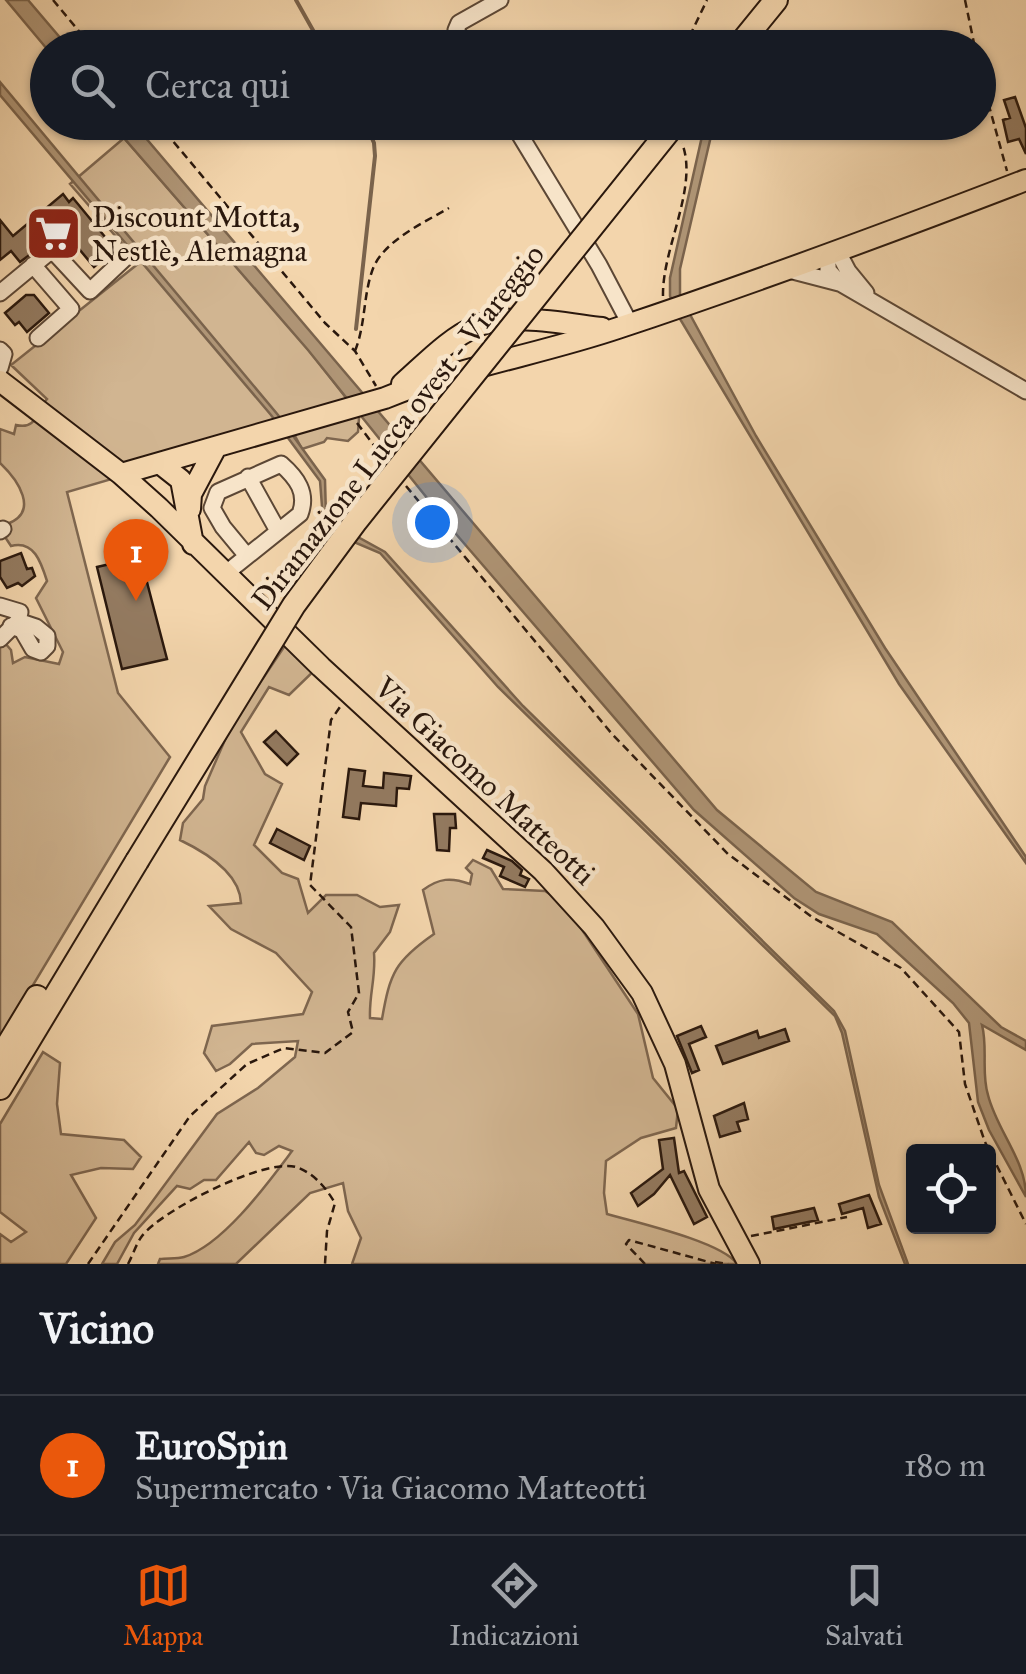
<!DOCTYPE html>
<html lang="it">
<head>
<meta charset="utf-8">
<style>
  body { margin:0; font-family:"IM FELL Great Primer",serif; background:#20242c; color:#f1f3f6 }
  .controls { position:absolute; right:30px; bottom:30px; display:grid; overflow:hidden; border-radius:10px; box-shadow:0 2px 8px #0004 }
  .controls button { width:90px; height:90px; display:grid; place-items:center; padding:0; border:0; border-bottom:2px solid #363941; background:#171b24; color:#f1f3f6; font:50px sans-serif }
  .you { position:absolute; left:432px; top:522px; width:35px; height:35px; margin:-25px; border:8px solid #fff; border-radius:50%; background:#1a73e8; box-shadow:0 0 0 15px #1a73e833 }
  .badge { display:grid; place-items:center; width:65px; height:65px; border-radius:50%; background:#ea580c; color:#fff; font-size:32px; font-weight:700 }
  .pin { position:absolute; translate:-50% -82px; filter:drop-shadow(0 2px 5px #0008) }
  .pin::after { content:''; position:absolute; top:52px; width:35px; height:30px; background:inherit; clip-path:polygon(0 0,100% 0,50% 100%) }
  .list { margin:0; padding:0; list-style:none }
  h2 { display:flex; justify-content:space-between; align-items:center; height:130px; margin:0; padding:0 40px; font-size:42px }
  h2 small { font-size:32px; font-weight:400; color:#9ea1a6 }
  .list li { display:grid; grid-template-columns:65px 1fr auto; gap:30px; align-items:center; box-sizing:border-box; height:140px; padding:0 40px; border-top:2px solid #363941 }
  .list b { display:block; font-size:38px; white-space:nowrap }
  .list p { margin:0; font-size:32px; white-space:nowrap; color:#9ea1a6 }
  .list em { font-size:32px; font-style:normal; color:#9ea1a6 }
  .icon { flex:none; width:55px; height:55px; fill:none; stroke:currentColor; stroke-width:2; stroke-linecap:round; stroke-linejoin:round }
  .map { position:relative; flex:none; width:1026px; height:1264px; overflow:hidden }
  .search { position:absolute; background:#171b24; box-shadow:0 2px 8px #0004; left:30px; right:30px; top:30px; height:110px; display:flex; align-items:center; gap:25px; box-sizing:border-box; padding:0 35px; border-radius:55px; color:#9ea1a6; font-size:38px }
  .sheet { height:270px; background:#171b24 }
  nav { display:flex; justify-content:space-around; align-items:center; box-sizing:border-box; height:140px; border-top:2px solid #363941; background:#171b24; font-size:28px; color:#9ea1a6 }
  nav a { display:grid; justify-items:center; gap:5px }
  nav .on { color:#ea580c }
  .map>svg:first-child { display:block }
  .green { fill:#d1b591; stroke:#7e664f; stroke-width:2.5 }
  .water { fill:#af9576; stroke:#7a634c; stroke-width:2.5 }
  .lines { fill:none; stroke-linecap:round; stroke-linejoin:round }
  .stream { stroke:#7a634c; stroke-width:4 }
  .building { fill:#937a60; stroke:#2a180d; stroke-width:2.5 }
  .minor-casing { stroke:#5c4735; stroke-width:19 }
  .major-casing { stroke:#2a180d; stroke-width:24 }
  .highway-casing { stroke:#2a180d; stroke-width:26 }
  .path { stroke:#2a180d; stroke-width:2.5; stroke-dasharray:8 5; stroke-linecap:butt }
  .minor { stroke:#f7e4c9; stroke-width:15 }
  .major { stroke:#f3d5ac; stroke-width:20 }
  .highway { stroke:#f3d5ac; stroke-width:22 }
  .highway-bridge-casing { stroke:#2a180d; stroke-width:26; stroke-linecap:butt }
  .highway-bridge { stroke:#f3d5ac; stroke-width:22 }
  .labels { text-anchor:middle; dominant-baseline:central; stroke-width:9; stroke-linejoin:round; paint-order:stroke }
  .poi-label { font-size:30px; fill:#2a180d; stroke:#f7e4c9; text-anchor:start }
  .street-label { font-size:30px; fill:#2a180d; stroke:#f7e4c9 }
</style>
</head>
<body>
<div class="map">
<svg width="1026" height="1264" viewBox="0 0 1026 1264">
  <rect width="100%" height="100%" fill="#f3d5ac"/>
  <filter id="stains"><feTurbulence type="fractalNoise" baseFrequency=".002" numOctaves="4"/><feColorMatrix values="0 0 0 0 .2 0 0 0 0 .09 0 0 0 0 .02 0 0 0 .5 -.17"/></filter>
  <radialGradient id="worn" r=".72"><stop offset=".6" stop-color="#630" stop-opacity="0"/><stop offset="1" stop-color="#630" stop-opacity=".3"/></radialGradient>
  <path class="green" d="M 124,138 L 308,349 L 354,408 L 67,492 L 118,693 L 170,757 L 0,1040 L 0,644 L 5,643 L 11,650 L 13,663 L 25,657 L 59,664 L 63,652 L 36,598 L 47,581 C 41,562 34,540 11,546 L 5,537 L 7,524 C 40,512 18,480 0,463 L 0,429 L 14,434 L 16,425 C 37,430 36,412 47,399 L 11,365 L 139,263 L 70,184 Z
    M 356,415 L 359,418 L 358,432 L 348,441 L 327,438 L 324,442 L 302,449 L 294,434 Z
    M 286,644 L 318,667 L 289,695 L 269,687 L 241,732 L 265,774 L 282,784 L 254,845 L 282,873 L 298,879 L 308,913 L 326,895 L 357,895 L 380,907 L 399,905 L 390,932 L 374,953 C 376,978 369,994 370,1018 L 382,1019 C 390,973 395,961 434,934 L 423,890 C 439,878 451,877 470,884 L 472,874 L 466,868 L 473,860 L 491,869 L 503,889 L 545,891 L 565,904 L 638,1014 L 653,1078 L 678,1109 L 676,1128 L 641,1138 L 606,1161 L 604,1193 L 607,1214 C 635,1222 723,1242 737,1264 L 352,1264 L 361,1238 L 348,1211 L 343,1183 L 310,1193 L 236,1264 L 158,1264 L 160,1259 C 167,1258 177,1259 184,1257 C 223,1245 268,1183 292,1151 L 279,1146 L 264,1155 L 256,1153 L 249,1142 L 216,1180 L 204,1180 L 190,1189 L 177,1186 L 134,1233 L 117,1264 L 102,1264 L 115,1242 L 135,1225 L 217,1114 L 258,1088 L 295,1057 L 298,1041 L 252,1044 L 230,1064 L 216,1071 L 204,1053 L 212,1026 L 303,1014 L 312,992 L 276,953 L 231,929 L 209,906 L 241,903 C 240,873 205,852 180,840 L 183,823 L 203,799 L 205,786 L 231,726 Z
    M 43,1052 L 60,1063 L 57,1104 L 61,1134 L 124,1140 L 141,1157 L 133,1169 L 101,1168 L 71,1175 L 96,1218 L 66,1264 L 0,1264 L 0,1234 L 11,1242 L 26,1232 L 0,1212 L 0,1124 Z"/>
  <path class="water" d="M 6,0 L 28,0 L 68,47 L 47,49 Z
    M 0,82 L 278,415 L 325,480 L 326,516 L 329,521 L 385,552 L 523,706 L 834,1011 L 845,1031 L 879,1185 L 908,1264 L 905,1264 L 879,1197 L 842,1033 L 835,1016 L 498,687 L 380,553 L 356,543 L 323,519 L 320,481 L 271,415 L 0,95 Z
    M 111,123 L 133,123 L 717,810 L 816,892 L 892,922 L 1001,1027 L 1026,1041 L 1026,1050 L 982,1025 C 988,1048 981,1073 988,1095 C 997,1131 1026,1160 1026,1197 L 989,1130 L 978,1102 L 969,1023 L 953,1003 L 877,934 L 819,914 L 794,898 L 694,810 L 456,534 L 308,350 Z
    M 705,123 L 714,123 L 680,269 L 680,296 L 756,436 L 885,648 L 1026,857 L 1026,863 L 899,684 L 677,314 L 670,296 L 670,278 Z"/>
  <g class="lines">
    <path class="stream" d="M 296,0 L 323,48
      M 356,329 L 375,156 L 374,143 L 365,122"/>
  </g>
  <path class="building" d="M 1015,97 L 1026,128 L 1026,154 L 1019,139 L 1008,142 L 1003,120 L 1010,118 L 1004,100 Z
    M 63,194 L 69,202 L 73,198 L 115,249 L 94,267 L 70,238 L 62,244 L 51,239 L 20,262 L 11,251 L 0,260 L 0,220 L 13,236 Z
    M 26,295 L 34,295 L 49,313 L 27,332 L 19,322 L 15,325 L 5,313 Z
    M 21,553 L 27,569 L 32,568 L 35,576 L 22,586 L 18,583 L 7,588 L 0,577 L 0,561 Z
    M 119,562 L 122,572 L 143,567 L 167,659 L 122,669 L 97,567 Z
    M 276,731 L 298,754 L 287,765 L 264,742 Z
    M 349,769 L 365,771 L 363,786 L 383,788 L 384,773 L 411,776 L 409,789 L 397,788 L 396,806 L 361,803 L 359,819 L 343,817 Z
    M 434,814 L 455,814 L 456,828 L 450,828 L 449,851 L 437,850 Z
    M 277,829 L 310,846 L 304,860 L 270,843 Z
    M 487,850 L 512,861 L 522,870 L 520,875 L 529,879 L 525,887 L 500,876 L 504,867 L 483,858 Z
    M 701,1026 L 706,1037 L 689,1044 L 699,1070 L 692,1073 L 677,1036 Z
    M 785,1029 L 789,1041 L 723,1064 L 716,1046 L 757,1031 L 759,1038 Z
    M 744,1103 L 748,1119 L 737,1122 L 740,1131 L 720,1137 L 714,1116 Z
    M 674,1138 L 679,1173 L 684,1171 L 707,1217 L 694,1224 L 670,1175 L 654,1194 L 638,1206 L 631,1193 L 663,1169 L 659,1140 Z
    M 869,1195 L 881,1224 L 868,1228 L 863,1208 L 842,1214 L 839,1204 Z
    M 814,1208 L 818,1220 L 774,1229 L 772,1217 Z"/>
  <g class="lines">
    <defs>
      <path id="minor" d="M 467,48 L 456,30 L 459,23 L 500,0
        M 512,122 L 599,265 L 630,324
        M 837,250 L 848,271 L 866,293
        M 828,253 L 828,270 L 840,283 L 1026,391
        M 33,265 L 71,309 L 38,338
        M 789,270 L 839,283
        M 0,293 L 52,250 L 90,291 L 124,259
        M 0,350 L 4,354 L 0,368
        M 248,477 L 278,531
        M 0,531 L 3,529
        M 225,574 L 300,514 C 308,493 297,478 281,464 L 218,492 L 212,508 L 223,527 L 247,556
        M 0,606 L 20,612 L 18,621 L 0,639
        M 11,626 L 22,630 L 33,649 L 41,652 L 47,646 L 47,636 L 36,627 L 18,621"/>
      <path id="major" d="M 0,381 L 121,474 L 159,508 L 321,667 L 543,871 L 594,927 L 642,993 L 675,1064 L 709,1189 L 749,1264
        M 402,384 C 425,364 449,338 477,326 C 509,312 567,324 602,328
        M 162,465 L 181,480 L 193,544
        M 121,474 L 385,398 C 460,367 541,354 618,328 C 756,282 891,232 1026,180
        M 190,509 L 191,494 L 216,447"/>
      <path id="highway" d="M 737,48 L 776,0
        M 0,1058 L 37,997
        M 0,1088 L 137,861"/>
    </defs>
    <use href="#minor" class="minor-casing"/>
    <use href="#major" class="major-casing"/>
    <use href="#highway" class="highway-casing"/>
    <path class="path" d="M 53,0 L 93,48
      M 965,0 L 975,48
      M 684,48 L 707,0
      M 978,66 L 1007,171
      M 157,122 L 325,323 L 355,351 L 376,386
      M 663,296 C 662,248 699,187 682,143
      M 355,351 C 366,324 363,292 374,266 C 387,239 425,222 449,208
      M 357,423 L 385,460
      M 406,486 L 612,734 L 728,854 L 812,917 L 901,968 L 959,1032 L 965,1084 L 985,1142 L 1026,1224
      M 751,1236 L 847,1217
      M 715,1262 L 728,1264
      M 88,1264 L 190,1116 L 247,1064 L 284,1048 L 325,1053 L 353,1032 L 348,1012 L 359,993 L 351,927 L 310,885 L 331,720 L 340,707
      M 128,1264 C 133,1255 136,1244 142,1236 C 162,1210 264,1158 296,1167 C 314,1173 326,1188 335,1203 L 327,1231 L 325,1264
      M 645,1264 L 626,1244 L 629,1240 L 716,1264"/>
    <use href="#minor" class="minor"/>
    <use href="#major" class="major"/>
    <use href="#highway" class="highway"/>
    <defs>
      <path id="highway-bridge" d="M 137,861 L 294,605 L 356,521 L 676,122"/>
    </defs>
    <use href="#highway-bridge" class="highway-bridge-casing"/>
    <use href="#highway-bridge" class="highway-bridge"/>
  </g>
  <defs>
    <symbol id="supermarket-square" viewBox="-11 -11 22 22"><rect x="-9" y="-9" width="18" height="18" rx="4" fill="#8f2418" stroke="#f7e4c9"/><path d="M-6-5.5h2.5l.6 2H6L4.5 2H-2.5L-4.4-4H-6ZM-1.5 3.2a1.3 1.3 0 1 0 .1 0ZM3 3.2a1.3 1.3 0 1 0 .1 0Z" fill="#fff"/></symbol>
  </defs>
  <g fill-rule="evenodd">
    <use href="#supermarket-square" x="22" y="202" width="63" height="63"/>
  </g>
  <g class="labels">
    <g class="poi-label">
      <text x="92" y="217">Discount Motta,<tspan x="92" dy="34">Nestlè, Alemagna</tspan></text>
    </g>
    <g class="street-label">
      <text transform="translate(398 427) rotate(-52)">Diramazione Lucca ovest - Viareggio</text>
      <text transform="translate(485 781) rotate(43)">Via Giacomo Matteotti</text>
    </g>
  </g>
  <rect width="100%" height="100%" filter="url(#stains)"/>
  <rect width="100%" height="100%" fill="url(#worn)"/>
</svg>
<div class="controls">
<button><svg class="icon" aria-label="locate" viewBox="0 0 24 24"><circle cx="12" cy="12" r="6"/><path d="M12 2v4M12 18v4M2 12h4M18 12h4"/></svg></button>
</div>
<div class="you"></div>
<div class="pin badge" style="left:136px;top:601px">1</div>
<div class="search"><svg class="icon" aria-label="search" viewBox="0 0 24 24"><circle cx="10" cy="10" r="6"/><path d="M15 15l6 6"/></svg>Cerca qui</div>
</div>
<section class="sheet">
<h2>Vicino<small></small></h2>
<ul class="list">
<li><span class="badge">1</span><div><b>EuroSpin</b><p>Supermercato · Via Giacomo Matteotti</p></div><em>180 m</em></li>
</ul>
</section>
<nav>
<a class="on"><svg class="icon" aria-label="map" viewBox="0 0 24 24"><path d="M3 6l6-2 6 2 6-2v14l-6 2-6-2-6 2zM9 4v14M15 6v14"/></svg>Mappa</a>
<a><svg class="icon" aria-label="directions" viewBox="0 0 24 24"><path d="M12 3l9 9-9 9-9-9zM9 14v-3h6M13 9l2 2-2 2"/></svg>Indicazioni</a>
<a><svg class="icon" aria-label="saved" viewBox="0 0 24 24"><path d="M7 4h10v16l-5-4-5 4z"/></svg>Salvati</a>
</nav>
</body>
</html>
